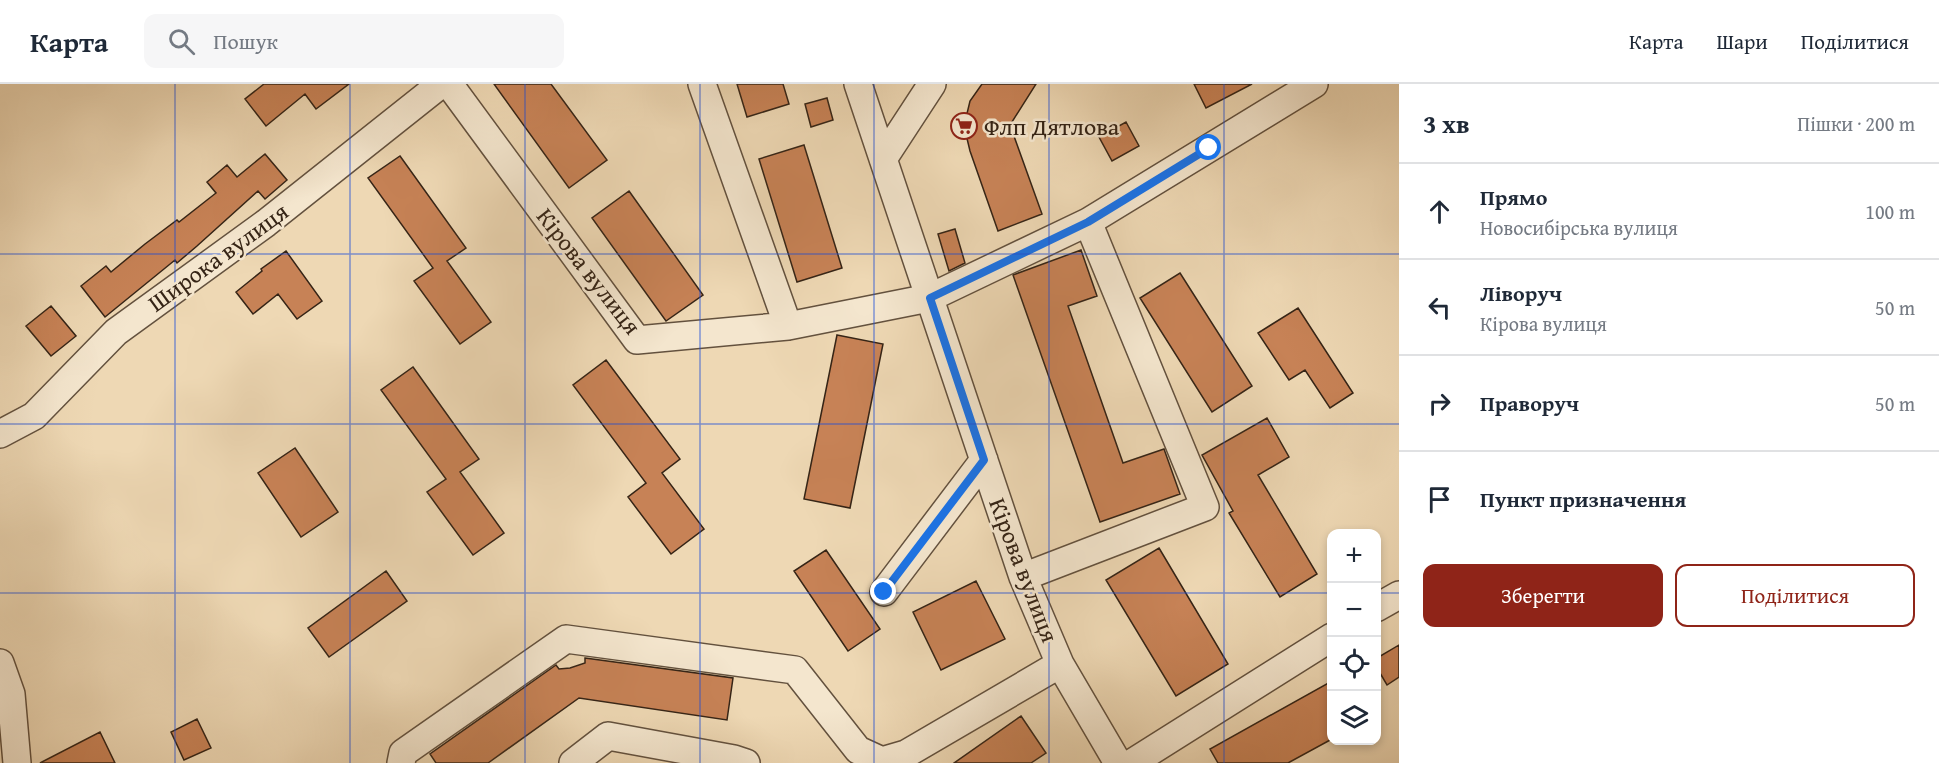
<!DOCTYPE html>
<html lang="uk">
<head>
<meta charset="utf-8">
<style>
  body { margin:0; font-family:"Gentium Book Plus",serif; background:#f6f6f7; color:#1f2937 }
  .controls { position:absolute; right:18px; bottom:18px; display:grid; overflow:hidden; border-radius:12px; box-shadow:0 3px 9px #0003 }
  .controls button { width:54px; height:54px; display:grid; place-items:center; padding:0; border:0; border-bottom:2px solid #e0e1e3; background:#fff; color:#1f2937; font:30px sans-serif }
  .stop { position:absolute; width:18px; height:18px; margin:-14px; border:4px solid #1a73e8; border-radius:50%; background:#fff }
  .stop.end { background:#1a73e8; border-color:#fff; box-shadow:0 2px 6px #0008 }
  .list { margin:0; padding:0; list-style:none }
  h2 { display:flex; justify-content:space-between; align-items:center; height:78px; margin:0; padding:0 24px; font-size:26px }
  h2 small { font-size:20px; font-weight:400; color:#747a83 }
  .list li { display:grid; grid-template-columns:39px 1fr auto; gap:18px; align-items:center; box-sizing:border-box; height:96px; padding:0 24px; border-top:2px solid #e0e1e3 }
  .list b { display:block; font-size:22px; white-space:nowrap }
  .list p { margin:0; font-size:20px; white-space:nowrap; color:#747a83 }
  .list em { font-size:20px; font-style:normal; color:#747a83 }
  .actions { display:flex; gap:12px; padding:18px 24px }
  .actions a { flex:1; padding:14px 0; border:2px solid #8f2418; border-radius:12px; text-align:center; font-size:21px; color:#8f2418 }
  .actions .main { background:#8f2418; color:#fff }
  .icon { flex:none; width:33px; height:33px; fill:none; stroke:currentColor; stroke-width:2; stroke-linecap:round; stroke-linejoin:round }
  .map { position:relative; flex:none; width:1399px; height:679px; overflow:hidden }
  header { display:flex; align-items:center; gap:36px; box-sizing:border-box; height:84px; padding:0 30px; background:#fff; border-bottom:2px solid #e0e1e3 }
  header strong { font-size:28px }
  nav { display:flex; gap:33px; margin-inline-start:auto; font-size:21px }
  .search { width:420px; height:54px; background:#f6f6f7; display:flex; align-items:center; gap:15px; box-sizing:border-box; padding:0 21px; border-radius:12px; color:#747a83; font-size:22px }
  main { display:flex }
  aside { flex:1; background:#fff }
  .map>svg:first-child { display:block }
  .building { fill:#c78256; stroke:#352416; stroke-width:1.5 }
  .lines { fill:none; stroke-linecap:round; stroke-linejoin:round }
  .minor-casing { stroke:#63513e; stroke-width:30 }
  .minor { stroke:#f4e6ce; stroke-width:27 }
  .route { stroke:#1a73e8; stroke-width:8 }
  .grid { fill:none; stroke:#1d4ed8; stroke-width:1.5; stroke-opacity:0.55 }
  .labels { text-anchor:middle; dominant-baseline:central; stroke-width:5; stroke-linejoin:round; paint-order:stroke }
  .poi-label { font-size:24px; fill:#352416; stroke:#f4e6ce; text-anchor:start }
  .street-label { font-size:24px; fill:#352416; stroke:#f4e6ce }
</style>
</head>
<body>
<header>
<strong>Карта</strong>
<div class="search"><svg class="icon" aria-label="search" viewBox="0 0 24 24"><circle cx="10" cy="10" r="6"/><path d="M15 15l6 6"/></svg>Пошук</div>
<nav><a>Карта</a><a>Шари</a><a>Поділитися</a></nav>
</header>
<main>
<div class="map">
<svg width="1399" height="679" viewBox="0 0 1399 679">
  <rect width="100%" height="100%" fill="#eed8b4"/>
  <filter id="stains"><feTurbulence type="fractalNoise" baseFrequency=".00333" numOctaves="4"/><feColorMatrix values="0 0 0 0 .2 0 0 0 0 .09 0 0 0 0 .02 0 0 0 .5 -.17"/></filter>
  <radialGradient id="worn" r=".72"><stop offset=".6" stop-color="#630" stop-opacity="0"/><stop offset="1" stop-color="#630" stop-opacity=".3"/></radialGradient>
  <path class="building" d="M 264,0 L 349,0 L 316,25 L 305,10 L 266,42 L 245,15 Z
    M 494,0 L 551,0 L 607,76 L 569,104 Z
    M 737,0 L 783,0 L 789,20 L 747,33 Z
    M 982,0 L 1036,0 L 1010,41 L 1042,130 L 998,147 L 970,67 L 964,42 L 970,17 Z
    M 1194,0 L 1252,0 L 1206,24 Z
    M 827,14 L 833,36 L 811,43 L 805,20 Z
    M 1126,38 L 1139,62 L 1112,77 L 1099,53 Z
    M 804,61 L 842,184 L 797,198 L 759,75 Z
    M 265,70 L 287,96 L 265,115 L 258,107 L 197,162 L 177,179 L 175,176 L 105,233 L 81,202 L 106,182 L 111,188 L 145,160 L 177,136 L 179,138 L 216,109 L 207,98 L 227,81 L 237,93 Z
    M 400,72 L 466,164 L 447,177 L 491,238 L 460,260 L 414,197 L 433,184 L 368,94 Z
    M 629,107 L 703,211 L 666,237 L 592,134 Z
    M 955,145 L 965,179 L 949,187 L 938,150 Z
    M 1081,166 L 1097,212 L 1068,222 L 1123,379 L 1164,365 L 1180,410 L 1100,438 L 1013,191 Z
    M 286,167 L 322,217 L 297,235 L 278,210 L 253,230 L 236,208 L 262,187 L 261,185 Z
    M 1180,189 L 1252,302 L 1212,328 L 1140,214 Z
    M 51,222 L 76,252 L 51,272 L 26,242 Z
    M 1298,224 L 1353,309 L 1330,324 L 1305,286 L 1289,296 L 1258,249 Z
    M 837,251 L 883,260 L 850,424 L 804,415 Z
    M 606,276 L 680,375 L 662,389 L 704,445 L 671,470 L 628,413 L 646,399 L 573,301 Z
    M 413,283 L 479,375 L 460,388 L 504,449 L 473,471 L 427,408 L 446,395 L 381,306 Z
    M 1267,334 L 1289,373 L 1258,391 L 1317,490 L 1280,513 L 1229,429 L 1233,427 L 1202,371 Z
    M 295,364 L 338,428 L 301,453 L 258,389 Z
    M 1159,464 L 1228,580 L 1176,612 L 1106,496 Z
    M 826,466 L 880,545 L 848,567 L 794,487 Z
    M 386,487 L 407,517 L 329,573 L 308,544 Z
    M 976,497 L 1005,555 L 941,586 L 913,528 Z
    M 1399,561 L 1399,593 L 1387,601 L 1377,584 L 1377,574 Z
    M 585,574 L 733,594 L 727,636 L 579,614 L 488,679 L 436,679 L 430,670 L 556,581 L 559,585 L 570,584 L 585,579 Z
    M 1332,597 L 1332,655 L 1288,679 L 1218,679 L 1210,665 Z
    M 1021,632 L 1046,669 L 1031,679 L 954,679 Z
    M 197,635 L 211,664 L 184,676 L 171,648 Z
    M 100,648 L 115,679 L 40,679 Z"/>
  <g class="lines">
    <defs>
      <path id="minor" d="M 449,0 L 637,256 L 788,242 L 929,214 L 1088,138 L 1314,0
        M 702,0 L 788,242
        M 858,0 L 1023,493 L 1060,580 L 1118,679
        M 883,75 L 932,0
        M 0,350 L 34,332 L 116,248 L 266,139 L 441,0
        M 1023,493 L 1205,423 L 1088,138
        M 884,508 L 984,376
        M 1376,524 L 1399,511
        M 0,579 L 11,610 L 17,679
        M 401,679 L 403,669 L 566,555 L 795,586 L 858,666 L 882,677
        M 573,679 L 608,652 L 734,675 L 746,679
        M 881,679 L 882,677 L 906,670 L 1060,580
        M 1132,679 L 1332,553"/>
    </defs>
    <use href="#minor" class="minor-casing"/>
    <use href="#minor" class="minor"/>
  </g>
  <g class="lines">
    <path class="route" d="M 884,508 L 984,376 L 930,214 L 1088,138 L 1209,64"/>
  </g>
  <path class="grid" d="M 175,0 L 175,679M 350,0 L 350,679M 525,0 L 525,679M 700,0 L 700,679M 874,0 L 874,679M 1049,0 L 1049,679M 1224,0 L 1224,679M 0,170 L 1399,170M 0,340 L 1399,340M 0,509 L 1332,509M 1376,509 L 1399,509"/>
  <defs>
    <symbol id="supermarket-ring" viewBox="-11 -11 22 22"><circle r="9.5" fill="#f4e6ce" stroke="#8f2418" stroke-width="1.5"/><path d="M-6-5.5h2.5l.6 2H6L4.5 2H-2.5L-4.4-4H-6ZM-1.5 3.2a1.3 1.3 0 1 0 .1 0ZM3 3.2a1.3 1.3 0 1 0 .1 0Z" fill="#8f2418"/></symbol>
  </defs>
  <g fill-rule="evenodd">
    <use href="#supermarket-ring" x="949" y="27" width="30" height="30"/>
  </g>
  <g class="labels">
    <g class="poi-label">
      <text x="984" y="42">Флп Дятлова</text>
    </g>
    <g class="street-label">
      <text transform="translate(218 173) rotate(-36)">Широка вулиця</text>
      <text transform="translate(589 187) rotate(52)">Кірова вулиця</text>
      <text transform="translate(1024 486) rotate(69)">Кірова вулиця</text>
    </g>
  </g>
  <rect width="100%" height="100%" filter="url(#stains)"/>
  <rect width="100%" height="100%" fill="url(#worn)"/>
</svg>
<div class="controls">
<button>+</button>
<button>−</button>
<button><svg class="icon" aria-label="locate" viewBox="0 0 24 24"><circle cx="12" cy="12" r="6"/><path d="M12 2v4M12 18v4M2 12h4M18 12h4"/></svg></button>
<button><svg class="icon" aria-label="layers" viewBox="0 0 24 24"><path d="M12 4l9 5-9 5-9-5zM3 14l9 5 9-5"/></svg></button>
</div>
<div class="stop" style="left:1209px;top:64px"></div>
<div class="stop end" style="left:884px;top:508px"></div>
</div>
<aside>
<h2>3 хв<small>Пішки · 200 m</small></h2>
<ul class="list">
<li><svg class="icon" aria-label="ahead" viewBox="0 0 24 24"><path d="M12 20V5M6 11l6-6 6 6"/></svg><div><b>Прямо</b><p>Новосибірська вулиця</p></div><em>100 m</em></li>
<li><svg class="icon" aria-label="left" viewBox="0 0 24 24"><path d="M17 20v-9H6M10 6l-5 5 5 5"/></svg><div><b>Ліворуч</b><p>Кірова вулиця</p></div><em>50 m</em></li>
<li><svg class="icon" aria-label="right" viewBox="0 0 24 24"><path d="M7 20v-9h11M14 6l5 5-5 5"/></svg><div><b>Праворуч</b></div><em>50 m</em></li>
<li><svg class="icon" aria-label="arrive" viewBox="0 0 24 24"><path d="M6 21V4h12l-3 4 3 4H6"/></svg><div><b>Пункт призначення</b></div></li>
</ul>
<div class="actions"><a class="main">Зберегти</a><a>Поділитися</a></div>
</aside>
</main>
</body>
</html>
